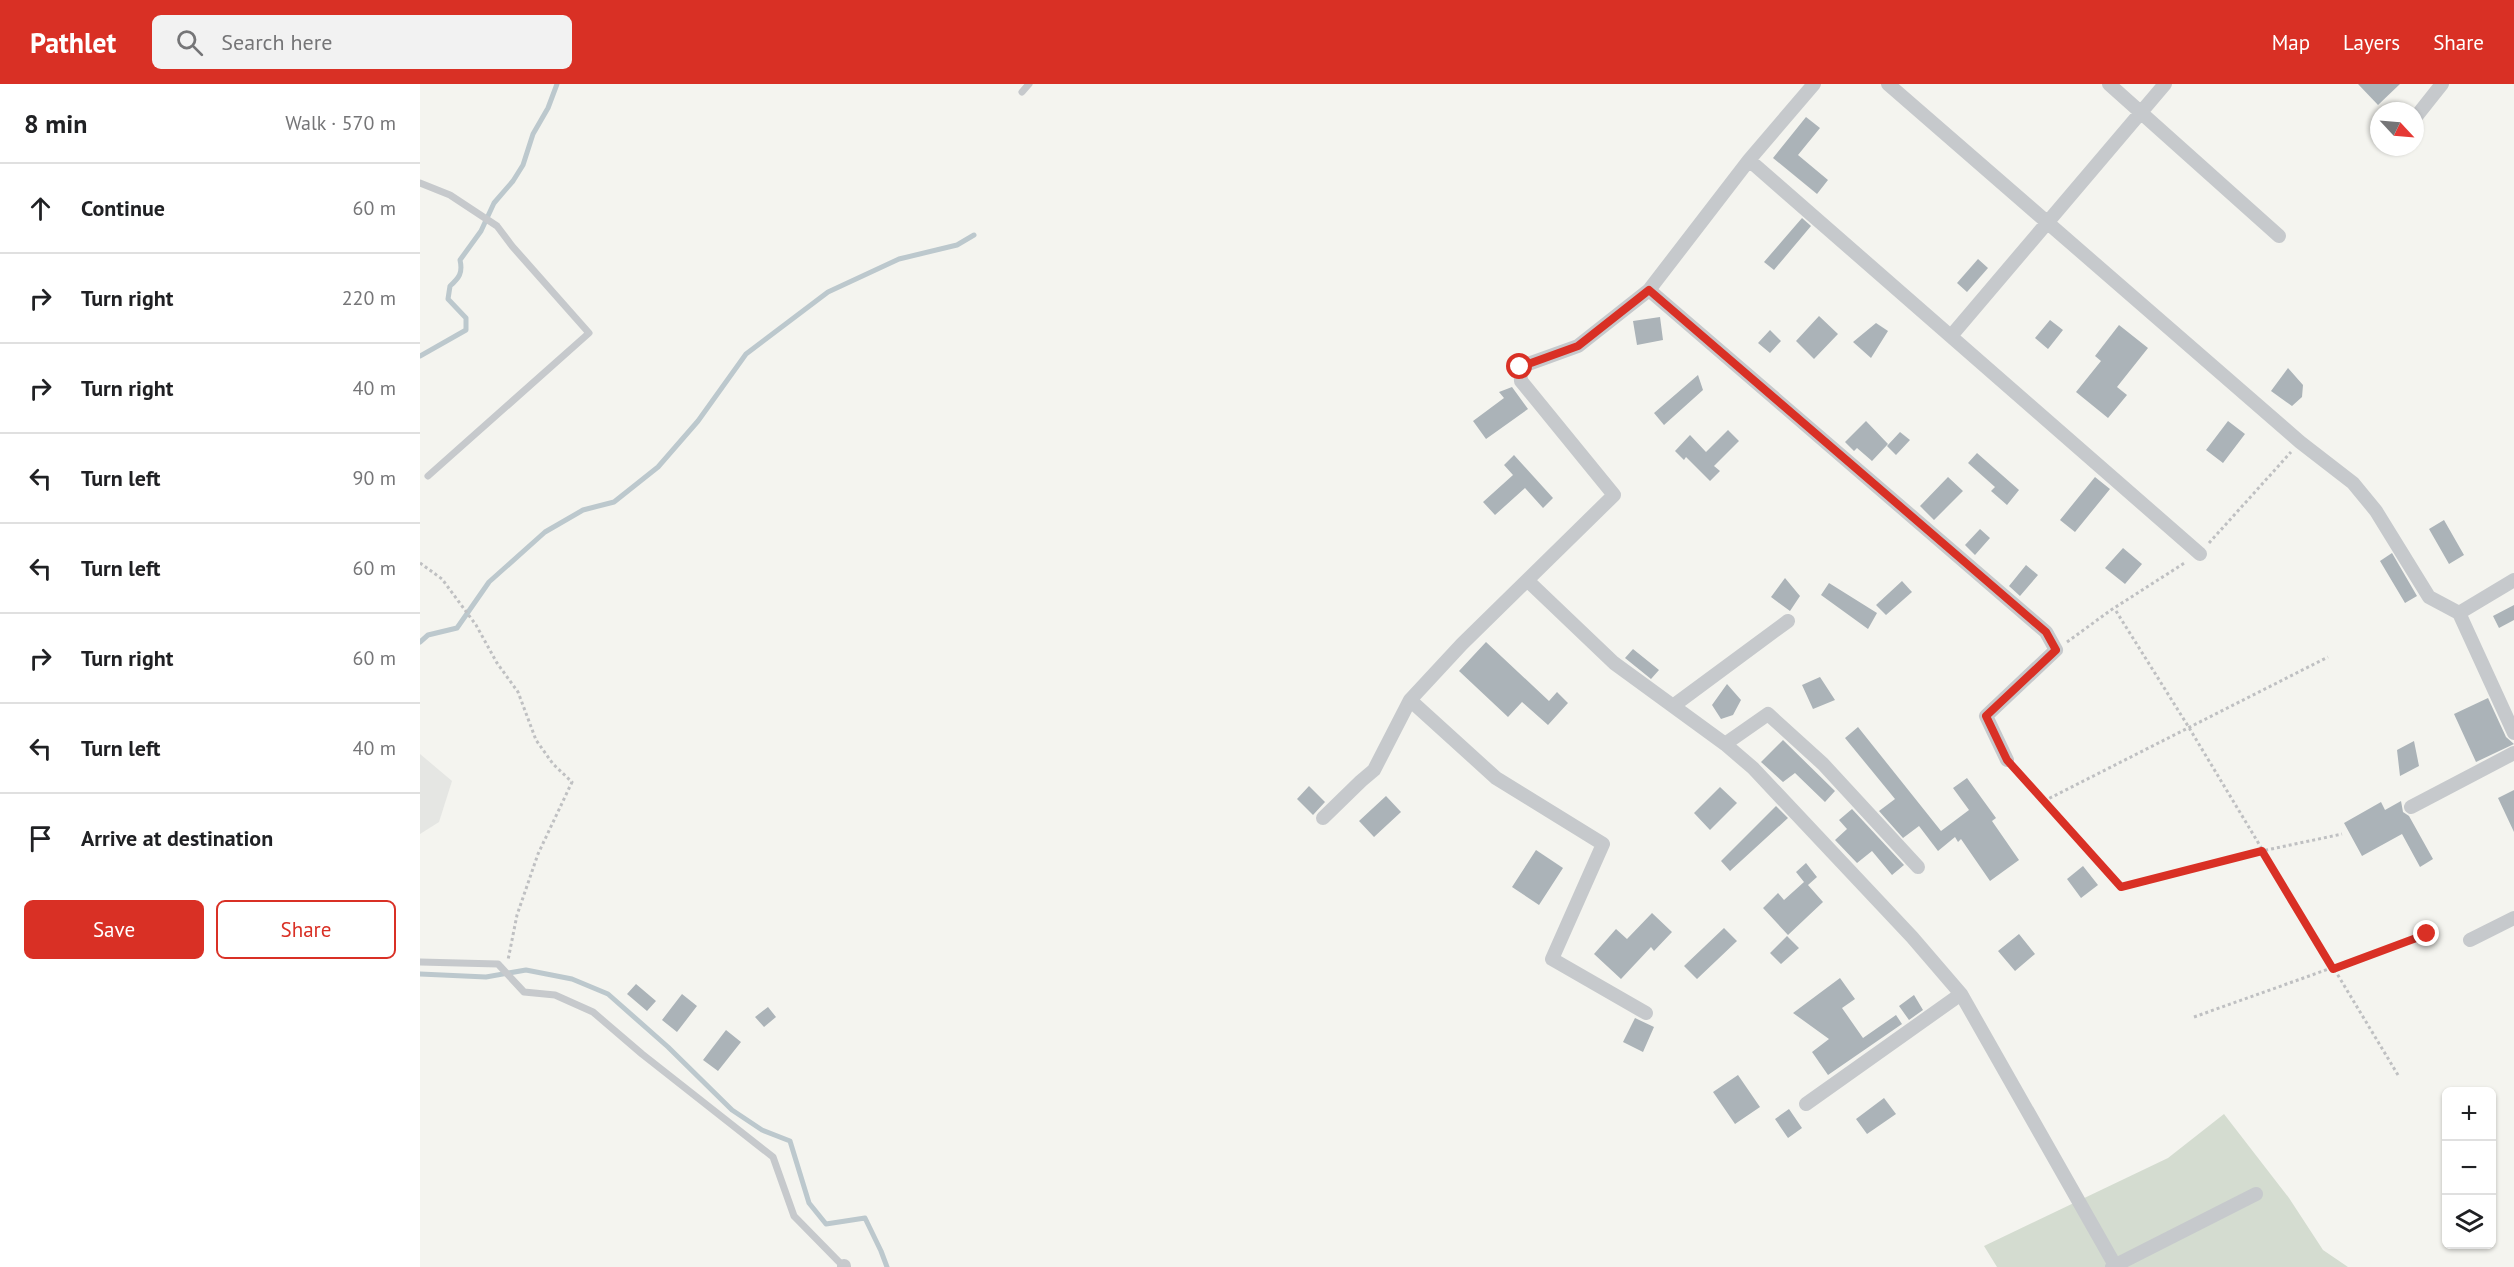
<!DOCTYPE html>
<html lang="en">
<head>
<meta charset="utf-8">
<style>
  body { margin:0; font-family:"PT Sans",sans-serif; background:#f2f2f2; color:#202124 }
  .controls { position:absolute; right:18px; bottom:18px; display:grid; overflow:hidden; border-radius:9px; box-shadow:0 2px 4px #0004 }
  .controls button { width:54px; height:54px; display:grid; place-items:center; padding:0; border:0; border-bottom:2px solid #e0e0e0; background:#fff; color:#202124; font:30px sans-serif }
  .compass { position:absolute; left:1950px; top:18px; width:54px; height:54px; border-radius:50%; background:#fff; box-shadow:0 2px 4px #0004; rotate:116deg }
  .stop { position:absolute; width:18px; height:18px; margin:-14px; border:4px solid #d93025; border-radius:50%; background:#fff }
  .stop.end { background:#d93025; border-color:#fff; box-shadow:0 2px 6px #0008 }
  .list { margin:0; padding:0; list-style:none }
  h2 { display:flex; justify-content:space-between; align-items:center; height:78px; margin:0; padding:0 24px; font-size:26px }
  h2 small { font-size:20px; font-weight:400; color:#757577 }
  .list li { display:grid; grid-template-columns:39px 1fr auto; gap:18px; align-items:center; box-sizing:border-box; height:90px; padding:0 24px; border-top:2px solid #e0e0e0 }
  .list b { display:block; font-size:22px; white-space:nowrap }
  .list em { font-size:20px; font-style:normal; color:#757577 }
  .actions { display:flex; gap:12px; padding:18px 24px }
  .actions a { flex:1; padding:14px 0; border:2px solid #d93025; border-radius:9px; text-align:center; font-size:21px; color:#d93025 }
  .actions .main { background:#d93025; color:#fff }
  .icon { flex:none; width:33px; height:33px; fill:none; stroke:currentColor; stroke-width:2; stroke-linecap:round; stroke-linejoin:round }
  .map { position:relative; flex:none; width:2094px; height:1183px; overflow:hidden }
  header { display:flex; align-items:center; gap:36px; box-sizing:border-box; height:84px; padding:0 30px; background:#d93025; color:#fff }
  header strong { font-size:28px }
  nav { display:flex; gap:33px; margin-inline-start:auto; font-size:21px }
  .search { width:420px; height:54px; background:#f2f2f2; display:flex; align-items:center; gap:15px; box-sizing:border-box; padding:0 21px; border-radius:9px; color:#757577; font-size:22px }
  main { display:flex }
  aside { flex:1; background:#fff }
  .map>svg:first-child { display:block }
  .built { fill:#e5e6e3 }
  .green { fill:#d4dcd0 }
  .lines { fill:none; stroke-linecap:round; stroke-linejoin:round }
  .stream { stroke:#bcc8cd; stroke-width:5 }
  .building { fill:#abb3b8 }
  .path { stroke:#bfc0c2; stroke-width:3; stroke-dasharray:3 3; stroke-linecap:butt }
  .lane { stroke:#c6c9cc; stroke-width:7 }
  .street { stroke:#c6c9cc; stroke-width:14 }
  .route { stroke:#d93025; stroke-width:8 }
</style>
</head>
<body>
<header>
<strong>Pathlet</strong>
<div class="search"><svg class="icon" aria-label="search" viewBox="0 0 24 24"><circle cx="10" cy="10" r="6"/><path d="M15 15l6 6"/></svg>Search here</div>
<nav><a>Map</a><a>Layers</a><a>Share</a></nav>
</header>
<main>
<aside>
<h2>8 min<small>Walk · 570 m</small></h2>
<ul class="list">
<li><svg class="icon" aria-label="ahead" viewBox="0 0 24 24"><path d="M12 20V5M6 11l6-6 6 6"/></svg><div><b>Continue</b></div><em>60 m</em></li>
<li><svg class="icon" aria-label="right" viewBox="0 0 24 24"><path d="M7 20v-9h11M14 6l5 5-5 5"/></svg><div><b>Turn right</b></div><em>220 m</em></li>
<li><svg class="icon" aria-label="right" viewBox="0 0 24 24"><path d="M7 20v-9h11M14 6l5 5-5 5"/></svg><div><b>Turn right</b></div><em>40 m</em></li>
<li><svg class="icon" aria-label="left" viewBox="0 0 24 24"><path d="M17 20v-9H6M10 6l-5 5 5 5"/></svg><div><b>Turn left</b></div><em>90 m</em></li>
<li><svg class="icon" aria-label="left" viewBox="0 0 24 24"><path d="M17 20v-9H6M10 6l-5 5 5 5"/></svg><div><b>Turn left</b></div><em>60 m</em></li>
<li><svg class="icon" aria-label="right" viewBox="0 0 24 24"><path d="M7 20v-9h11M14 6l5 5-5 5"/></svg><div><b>Turn right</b></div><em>60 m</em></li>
<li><svg class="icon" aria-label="left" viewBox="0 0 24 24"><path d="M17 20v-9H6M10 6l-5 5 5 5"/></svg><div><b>Turn left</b></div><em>40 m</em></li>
<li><svg class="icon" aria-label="arrive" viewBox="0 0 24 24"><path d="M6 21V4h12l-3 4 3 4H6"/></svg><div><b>Arrive at destination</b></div></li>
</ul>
<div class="actions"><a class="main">Save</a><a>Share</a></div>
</aside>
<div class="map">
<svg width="2094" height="1183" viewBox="0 0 2094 1183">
  <rect width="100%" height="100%" fill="#f4f4ef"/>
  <path class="built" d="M 0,670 L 32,697 L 19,738 L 0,750 Z"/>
  <path class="green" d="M 1804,1030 L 1869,1114 L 1903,1166 L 1928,1183 L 1577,1183 L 1564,1162 L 1748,1074 Z"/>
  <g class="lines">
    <path class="stream" d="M 0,272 L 46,246 L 46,234 L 28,215 L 30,202 C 39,194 43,189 40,176 L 61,147 L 74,119 L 93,97 L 103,81 L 113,50 L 128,24 L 137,0
      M 0,558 L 8,551 L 37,544 L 69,498 L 125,448 L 163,426 L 194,418 L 238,383 L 278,337 L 326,270 L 408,208 L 479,175 L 537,161 L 554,151
      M 0,890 L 66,893 L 106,886 L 152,895 L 188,910 L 248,963 L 312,1026 L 342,1046 L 370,1057 L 389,1119 L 406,1140 L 445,1134 L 461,1167 L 467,1183"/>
  </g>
  <path class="building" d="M 1938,0 L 1980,0 L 1958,21 Z
    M 1386,33 L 1400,44 L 1378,71 L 1408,96 L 1397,110 L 1353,74 Z
    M 1382,134 L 1391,142 L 1354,186 L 1344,178 Z
    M 1558,175 L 1568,184 L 1547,208 L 1537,199 Z
    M 1399,232 L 1418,250 L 1394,275 L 1376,257 Z
    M 1240,233 L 1243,256 L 1217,261 L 1213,237 Z
    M 1630,236 L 1643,246 L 1628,265 L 1615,254 Z
    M 1456,239 L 1468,247 L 1451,274 L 1433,258 Z
    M 1699,241 L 1728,264 L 1697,303 L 1707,311 L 1688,334 L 1656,308 L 1681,277 L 1675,272 Z
    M 1350,246 L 1361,257 L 1350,269 L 1338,259 Z
    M 1868,284 L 1883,301 L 1882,313 L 1872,322 L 1851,307 Z
    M 1278,291 L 1283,306 L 1244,341 L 1234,329 Z
    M 1092,303 L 1108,325 L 1066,355 L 1053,337 L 1084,314 L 1079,308 Z
    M 1446,337 L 1468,360 L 1452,377 L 1437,364 L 1434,367 L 1425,358 Z
    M 1808,337 L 1825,350 L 1803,379 L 1786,366 Z
    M 1308,346 L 1319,357 L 1294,382 L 1300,387 L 1290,397 L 1266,373 L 1264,376 L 1255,367 L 1270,351 L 1286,368 Z
    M 1480,348 L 1490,356 L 1476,371 L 1467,362 Z
    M 1557,369 L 1599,406 L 1587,421 L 1571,407 L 1575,403 L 1548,379 Z
    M 1094,371 L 1133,414 L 1123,424 L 1105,404 L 1075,431 L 1063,418 L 1093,391 L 1084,381 Z
    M 1528,393 L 1543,407 L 1514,436 L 1500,422 Z
    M 1675,393 L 1690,405 L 1655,448 L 1640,436 Z
    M 2024,436 L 2044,471 L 2029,480 L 2009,445 Z
    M 1560,445 L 1570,454 L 1555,471 L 1545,461 Z
    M 1703,464 L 1722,480 L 1705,500 L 1685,484 Z
    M 1972,469 L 1997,512 L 1985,519 L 1960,477 Z
    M 1606,481 L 1618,491 L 1600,512 L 1589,502 Z
    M 1365,494 L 1380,512 L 1370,527 L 1351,513 Z
    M 1482,497 L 1492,508 L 1466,531 L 1456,521 Z
    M 1409,499 L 1457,529 L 1448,545 L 1401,511 Z
    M 2094,521 L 2094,536 L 2079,544 L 2073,532 Z
    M 1066,558 L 1129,617 L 1137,608 L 1148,619 L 1128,641 L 1102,618 L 1088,633 L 1039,587 Z
    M 1213,565 L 1239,586 L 1231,595 L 1205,574 Z
    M 1400,593 L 1415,616 L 1393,625 L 1382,601 Z
    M 1307,600 L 1321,616 L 1313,631 L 1301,635 L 1292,621 Z
    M 2068,614 L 2086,653 L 2094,660 L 2056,678 L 2034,630 Z
    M 1438,643 L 1521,747 L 1549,726 L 1533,704 L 1547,694 L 1576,734 L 1572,737 L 1599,776 L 1570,797 L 1541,755 L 1538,758 L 1535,753 L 1518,767 L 1499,742 L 1483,754 L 1459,727 L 1475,715 L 1425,654 Z
    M 1363,656 L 1415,707 L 1405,718 L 1375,689 L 1363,698 L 1341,678 Z
    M 1994,657 L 1999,682 L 1980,692 L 1977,666 Z
    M 889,702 L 905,718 L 893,731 L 877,715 Z
    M 1300,703 L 1317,719 L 1290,746 L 1274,729 Z
    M 2094,706 L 2094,748 L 2078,714 Z
    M 966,712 L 981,728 L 954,753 L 939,737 Z
    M 1981,717 L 1983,728 L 1989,732 L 2013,775 L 2000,783 L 1982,750 L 1942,772 L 1924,739 L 1961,718 L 1965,726 Z
    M 1356,722 L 1368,734 L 1310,787 L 1301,777 Z
    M 1432,725 L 1484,781 L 1472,791 L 1452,767 L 1437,779 L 1415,756 L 1427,745 L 1419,736 Z
    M 1116,766 L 1143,784 L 1119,821 L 1092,803 Z
    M 1386,779 L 1397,793 L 1388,801 L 1403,818 L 1368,851 L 1343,824 L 1358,809 L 1364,816 L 1384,798 L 1376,788 Z
    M 1663,782 L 1678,801 L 1661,814 L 1647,795 Z
    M 1232,829 L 1252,848 L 1234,867 L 1231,863 L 1201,895 L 1174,870 L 1196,845 L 1207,855 Z
    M 1304,844 L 1317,857 L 1277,895 L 1264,882 Z
    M 1599,850 L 1615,870 L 1595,887 L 1578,867 Z
    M 1367,852 L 1379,864 L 1361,880 L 1350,869 Z
    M 1420,894 L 1435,915 L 1422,924 L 1443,954 L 1476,931 L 1482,940 L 1408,991 L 1392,968 L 1409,955 L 1373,929 Z
    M 216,900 L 236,917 L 227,927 L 207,910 Z
    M 262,910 L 277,922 L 257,948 L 242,936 Z
    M 1494,911 L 1503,926 L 1489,936 L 1479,922 Z
    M 348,923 L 356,933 L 344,943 L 335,933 Z
    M 1215,934 L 1234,943 L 1223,968 L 1203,958 Z
    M 306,946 L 321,958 L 298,987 L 283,976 Z
    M 1318,991 L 1340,1023 L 1315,1040 L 1293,1008 Z
    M 1464,1014 L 1476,1030 L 1447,1050 L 1436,1035 Z
    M 1369,1025 L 1382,1044 L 1368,1054 L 1355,1035 Z"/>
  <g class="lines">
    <path class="path" d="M 1789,459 L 1871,368
      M 0,479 L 22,495 L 56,541 L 77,579 L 98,608 L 116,656 L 133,680 L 152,698 L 118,770 L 97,831 L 88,876
      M 1696,527 L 1768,642 L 1978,991
      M 1647,558 L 1691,526 L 1766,478
      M 1596,686 L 1701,803 L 1842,767 L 1922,750
      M 1624,717 L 1908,573
      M 1774,933 L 2007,850"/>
    <path class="lane" d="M 602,8 L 609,0
      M 0,99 L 30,111 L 77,142 L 92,162 L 169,249 L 8,392
      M 0,878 L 78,880 L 104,908 L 135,911 L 173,928 L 222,970 L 353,1073 L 374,1132 L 424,1183"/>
    <path class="street" d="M 1468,0 L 1880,358 L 1933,399 L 1956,427 L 2009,513 L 2039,529 L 2094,649
      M 1689,0 L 1859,152
      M 1995,34 L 2022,0
      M 1329,76 L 1780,470
      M 1229,206 L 1626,548 L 1636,566 L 1566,632 L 1587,676
      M 1531,252 L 1745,0
      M 1108,497 L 1194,579 L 1305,660 L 1333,684 L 1492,853 L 1541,910 L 1696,1183
      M 2039,529 L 2094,496
      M 1253,622 L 1368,537
      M 1305,660 L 1348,630 L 1403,680 L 1498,783
      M 1991,723 L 2094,669
      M 903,734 L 941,697 L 954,686 L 990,616
      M 2050,856 L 2094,834
      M 1226,929 L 1132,875 L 1183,760 L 1076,694 L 990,616 L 1042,560 L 1194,411 L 1101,297 L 1100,283 L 1158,262 L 1229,206 L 1329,76 L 1394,0
      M 1386,1020 L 1541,910
      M 424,1182 L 424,1183
      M 1692,1183 L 1836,1110"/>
  </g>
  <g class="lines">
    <path class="route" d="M 1100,283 L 1158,262 L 1229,206 L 1626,548 L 1636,566 L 1566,632 L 1587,676 L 1701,803 L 1842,767 L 1913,885 L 2007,850"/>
  </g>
</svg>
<div class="controls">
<button>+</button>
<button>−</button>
<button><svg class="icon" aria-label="layers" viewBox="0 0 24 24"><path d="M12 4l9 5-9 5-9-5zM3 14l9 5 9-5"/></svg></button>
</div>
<svg class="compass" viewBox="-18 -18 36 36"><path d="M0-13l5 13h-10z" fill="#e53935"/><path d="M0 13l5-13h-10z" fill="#757577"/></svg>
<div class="stop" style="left:1100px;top:283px"></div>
<div class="stop end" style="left:2007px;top:850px"></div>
</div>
</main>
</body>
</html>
